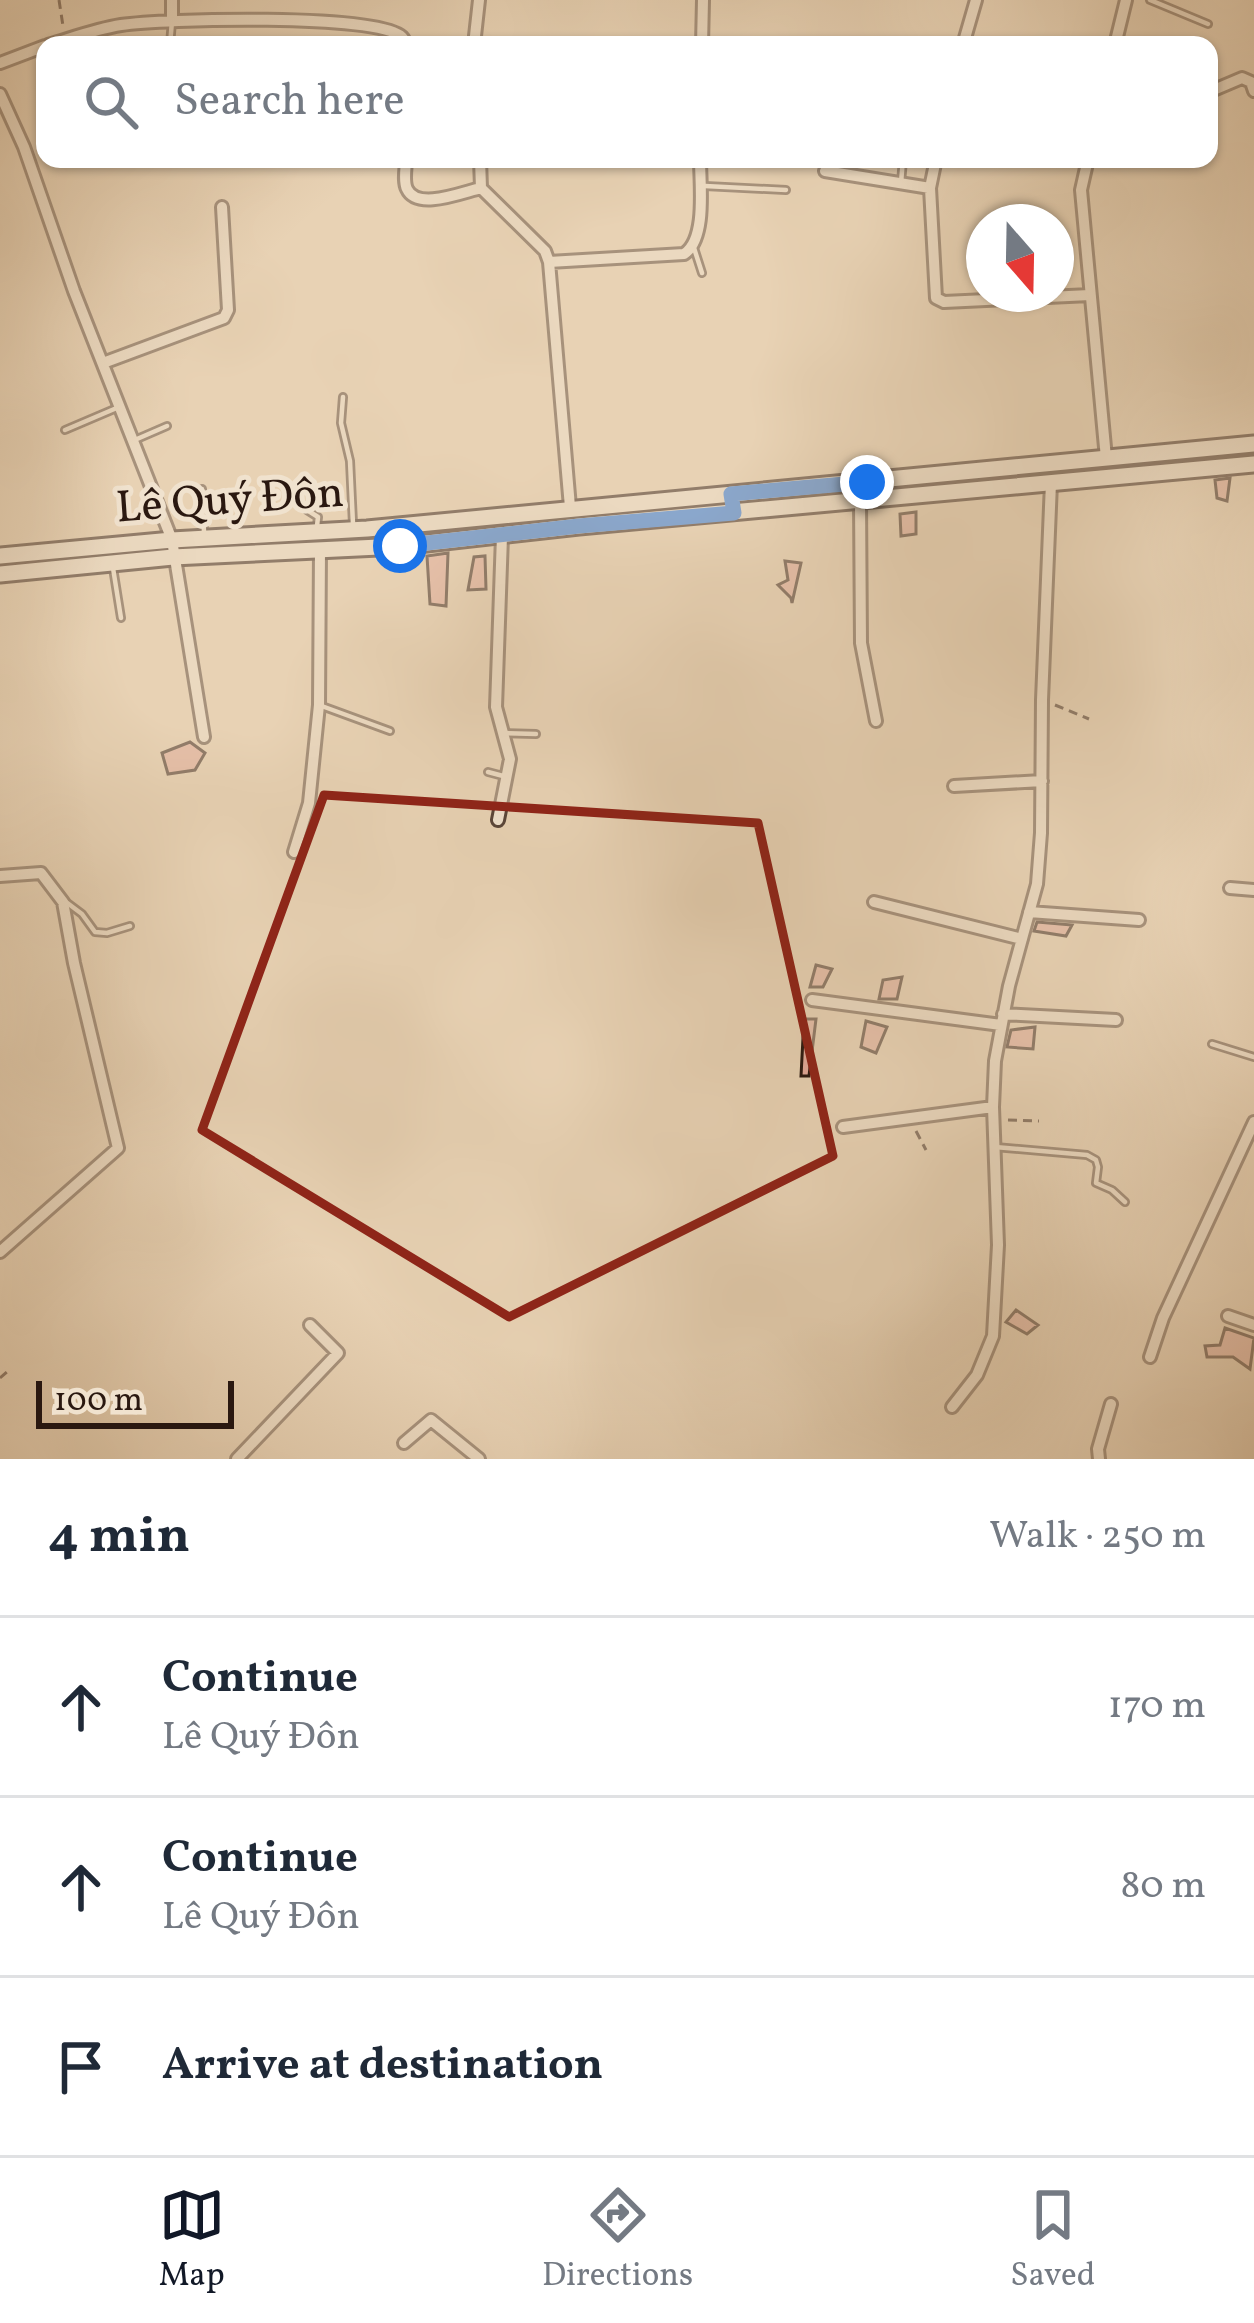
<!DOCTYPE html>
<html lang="en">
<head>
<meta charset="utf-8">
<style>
  body { margin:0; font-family:Vollkorn,serif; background:#f6f6f7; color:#1f2937 }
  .compass { position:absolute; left:966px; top:204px; width:108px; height:108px; border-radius:50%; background:#fff; box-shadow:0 3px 9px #0004; rotate:160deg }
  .scale { position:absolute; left:36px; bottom:30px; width:198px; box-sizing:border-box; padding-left:12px; border:6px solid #2a1810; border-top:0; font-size:33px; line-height:42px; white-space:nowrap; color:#2a1810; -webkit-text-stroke:9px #f0e2ce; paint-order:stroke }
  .stop { position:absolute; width:36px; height:36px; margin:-27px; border:9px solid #1a73e8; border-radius:50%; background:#fff }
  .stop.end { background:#1a73e8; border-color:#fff; box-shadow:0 3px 12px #0008 }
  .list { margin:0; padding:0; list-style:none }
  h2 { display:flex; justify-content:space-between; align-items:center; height:156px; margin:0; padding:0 48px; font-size:51px }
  h2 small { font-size:39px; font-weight:400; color:#747a83 }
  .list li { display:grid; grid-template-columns:78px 1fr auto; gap:36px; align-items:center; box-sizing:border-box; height:180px; padding:0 48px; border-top:3px solid #e0e1e3 }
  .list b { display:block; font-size:45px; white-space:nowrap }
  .list p { margin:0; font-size:39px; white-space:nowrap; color:#747a83 }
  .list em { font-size:39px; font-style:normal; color:#747a83 }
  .icon { flex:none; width:66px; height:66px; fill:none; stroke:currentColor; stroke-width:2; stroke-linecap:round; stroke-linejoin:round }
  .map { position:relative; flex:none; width:1254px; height:1459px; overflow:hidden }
  .search { position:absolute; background:#fff; box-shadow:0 3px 9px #0004; left:36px; right:36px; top:36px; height:132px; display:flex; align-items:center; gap:30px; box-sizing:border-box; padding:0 42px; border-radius:24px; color:#747a83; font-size:45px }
  .sheet { height:696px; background:#fff }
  nav { display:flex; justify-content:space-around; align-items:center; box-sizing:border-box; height:168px; border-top:3px solid #e0e1e3; background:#fff; font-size:33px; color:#747a83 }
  nav a { display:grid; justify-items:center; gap:6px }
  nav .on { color:#111827 }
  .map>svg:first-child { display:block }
  .building { fill:#e5ac9c; stroke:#2a1810; stroke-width:3 }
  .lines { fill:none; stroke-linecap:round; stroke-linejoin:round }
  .lane-casing { stroke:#5a4639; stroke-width:10 }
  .street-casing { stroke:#5a4639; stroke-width:16 }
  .secondary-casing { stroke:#2a1810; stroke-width:21 }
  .path { stroke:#2a1810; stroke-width:3; stroke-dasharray:9 6; stroke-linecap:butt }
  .lane { stroke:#f0e2ce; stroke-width:4.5 }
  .street { stroke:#f0e2ce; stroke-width:10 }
  .secondary { stroke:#f0e2ce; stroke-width:15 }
  .route { stroke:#1a73e8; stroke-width:15 }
  .marked { fill:none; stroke:#8f2418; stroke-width:9; stroke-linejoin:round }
  .labels { text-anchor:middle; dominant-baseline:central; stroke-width:10; stroke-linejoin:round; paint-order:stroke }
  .street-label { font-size:45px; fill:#2a1810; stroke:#f0e2ce }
</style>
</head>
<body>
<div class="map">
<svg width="1254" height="1459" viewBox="0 0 1254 1459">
  <rect width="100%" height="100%" fill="#e8d2b4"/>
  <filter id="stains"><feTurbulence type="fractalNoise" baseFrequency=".00167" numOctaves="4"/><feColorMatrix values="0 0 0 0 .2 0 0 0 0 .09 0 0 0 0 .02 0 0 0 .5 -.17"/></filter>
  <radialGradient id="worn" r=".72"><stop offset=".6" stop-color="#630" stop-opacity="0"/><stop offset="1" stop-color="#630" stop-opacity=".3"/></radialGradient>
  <path class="building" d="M 1230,478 L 1227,501 L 1217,498 L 1215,480 Z
    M 916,512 L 916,534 L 901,536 L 900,514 Z
    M 448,553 L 446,606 L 430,604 L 427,556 Z
    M 485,556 L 486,589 L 468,590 L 474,557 Z
    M 785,561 L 801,563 L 792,603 L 791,598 L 778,585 L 788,580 Z
    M 190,742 L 205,753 L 195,770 L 168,774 L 162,753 Z
    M 1037,922 L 1072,925 L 1066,936 L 1034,931 Z
    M 816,965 L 832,969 L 823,987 L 810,987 Z
    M 902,977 L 897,999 L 879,999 L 883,980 Z
    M 804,1019 L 816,1019 L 809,1076 L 801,1076 Z
    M 866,1021 L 887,1027 L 876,1053 L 861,1047 Z
    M 1035,1027 L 1033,1049 L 1007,1047 L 1011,1030 Z
    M 1016,1310 L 1038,1325 L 1027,1334 L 1006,1322 Z
    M 1225,1328 L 1254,1338 L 1250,1369 L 1233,1357 L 1207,1357 L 1205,1346 L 1220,1345 Z"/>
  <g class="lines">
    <defs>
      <path id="lane" d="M 1150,0 L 1208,24
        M 170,45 L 172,21
        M 901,183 L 903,159
        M 705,186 L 786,190
        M 694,248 L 702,273
        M 343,397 L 341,423 L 350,461 L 353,524
        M 65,430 L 119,407
        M 137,439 L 167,426
        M 202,489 L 204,532
        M 317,526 L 318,517 L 307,510 L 312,499 L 319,497
        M 113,568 L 121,618
        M 319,705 L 390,731
        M 503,733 L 536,734
        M 488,772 L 507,777
        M 66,902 L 82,914 L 95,932 L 107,933 L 130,926
        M 1212,1044 L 1254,1057
        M 995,1147 L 1087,1155 L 1096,1160 L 1098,1167 L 1096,1183 L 1112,1190 L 1125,1202"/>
      <path id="street" d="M 172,21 L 172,0
        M 48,45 C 72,38 96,29 121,25 C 161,19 378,13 402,37 C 404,39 405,42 407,45
        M 474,45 L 479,0
        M 702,45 L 703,0
        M 963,45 L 976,0
        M 1115,45 L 1126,0
        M 0,63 L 45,46
        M 1209,92 L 1242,78 L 1251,82 L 1254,91
        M 0,94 L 24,147 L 74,291 L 172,540 L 204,737
        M 406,159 C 406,168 403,181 407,189 C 417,211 463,192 481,188
        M 480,159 L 481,188 L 545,251 L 549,262 L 570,507
        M 936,159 L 930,188 L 936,298 L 944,302 L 1090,295
        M 1088,159 L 1081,190 L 1106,458
        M 825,171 L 930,188
        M 549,262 L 684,254 C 707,239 700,185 700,159
        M 103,363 L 224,318 L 228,310 L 222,207
        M 860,501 L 861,643 L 876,721
        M 954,786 L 1042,781
        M 498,820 L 510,759 L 496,707 L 502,536
        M 294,852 L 309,803 L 319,705 L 320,550
        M 0,876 L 41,873 L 63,902 L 74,963 L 118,1148 L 0,1252
        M 1230,888 L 1254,890
        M 874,902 L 1022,939
        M 1029,912 L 1139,920
        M 812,1000 L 1001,1025
        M 1003,1014 L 1116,1020
        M 843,1127 L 993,1107
        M 1228,1316 L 1254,1325
        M 1150,1357 L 1163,1318 L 1254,1122
        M 952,1407 L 977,1375 L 993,1336 L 998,1245 L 993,1107 L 995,1061 L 1009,986 L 1037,884 L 1041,833 L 1042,700 L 1051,483
        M 404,1443 L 431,1420 L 479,1459
        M 237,1459 L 338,1353 L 310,1325
        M 1099,1459 L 1098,1449 L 1111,1404"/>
      <path id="secondary" d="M 0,556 L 172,540 L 367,529 L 1254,444
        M 0,574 L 173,557 L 400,546 L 579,526 L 1254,464"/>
    </defs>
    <use href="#lane" class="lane-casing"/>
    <use href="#street" class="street-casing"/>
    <use href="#secondary" class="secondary-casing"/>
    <path class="path" d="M 59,0 L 63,26
      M 980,270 L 981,287
      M 1055,705 L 1089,719
      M 1008,1120 L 1039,1121
      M 916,1131 L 926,1150
      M 0,1378 L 9,1370"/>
    <use href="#lane" class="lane"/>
    <use href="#street" class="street"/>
    <use href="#secondary" class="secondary"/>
  </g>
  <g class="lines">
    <path class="route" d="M 400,546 L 579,526 L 734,513 L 731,494 L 867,482"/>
  </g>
  <path d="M0 0H1254V1459H0ZM 324,795 L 758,823 L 833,1156 L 509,1317 L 202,1130 Z" fill="#e8d2b4" fill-opacity=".55" fill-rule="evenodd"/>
  <path class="marked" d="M 324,795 L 758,823 L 833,1156 L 509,1317 L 202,1130 Z"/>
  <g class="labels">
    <g class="street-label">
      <text transform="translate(230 502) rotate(-4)">Lê Quý Đôn</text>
    </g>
  </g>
  <rect width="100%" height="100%" filter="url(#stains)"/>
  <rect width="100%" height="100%" fill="url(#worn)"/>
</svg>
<svg class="compass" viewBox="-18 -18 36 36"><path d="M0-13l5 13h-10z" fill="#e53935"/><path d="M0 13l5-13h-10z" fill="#747a83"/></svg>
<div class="scale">100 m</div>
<div class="stop" style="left:400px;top:546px"></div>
<div class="stop end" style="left:867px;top:482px"></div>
<div class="search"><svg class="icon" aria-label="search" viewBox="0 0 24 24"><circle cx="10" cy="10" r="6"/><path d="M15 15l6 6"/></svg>Search here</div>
</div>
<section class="sheet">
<h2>4 min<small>Walk · 250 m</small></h2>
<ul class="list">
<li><svg class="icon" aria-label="ahead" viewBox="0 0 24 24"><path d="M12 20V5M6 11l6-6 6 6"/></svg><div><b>Continue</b><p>Lê Quý Đôn</p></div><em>170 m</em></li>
<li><svg class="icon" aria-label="ahead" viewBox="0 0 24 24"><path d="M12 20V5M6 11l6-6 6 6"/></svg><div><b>Continue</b><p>Lê Quý Đôn</p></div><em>80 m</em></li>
<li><svg class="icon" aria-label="arrive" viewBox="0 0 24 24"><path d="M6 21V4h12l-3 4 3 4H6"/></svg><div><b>Arrive at destination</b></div></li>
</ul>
</section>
<nav>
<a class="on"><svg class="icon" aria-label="map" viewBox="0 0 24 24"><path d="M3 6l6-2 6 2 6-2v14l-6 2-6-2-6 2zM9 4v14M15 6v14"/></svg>Map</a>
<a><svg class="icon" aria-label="directions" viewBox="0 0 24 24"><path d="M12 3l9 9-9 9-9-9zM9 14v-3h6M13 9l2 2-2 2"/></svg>Directions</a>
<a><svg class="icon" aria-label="saved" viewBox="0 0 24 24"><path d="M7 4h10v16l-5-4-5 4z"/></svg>Saved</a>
</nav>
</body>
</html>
